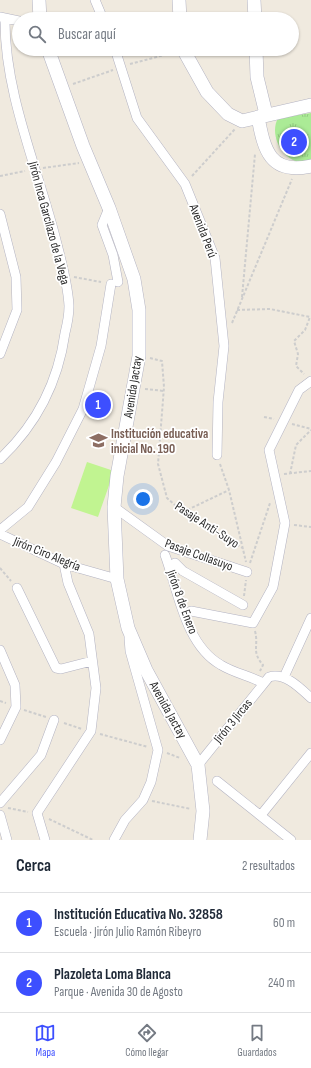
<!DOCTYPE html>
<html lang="es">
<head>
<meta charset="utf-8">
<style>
  body { margin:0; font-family:"Sofia Sans Condensed",sans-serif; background:#f2f2f3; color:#1f2937 }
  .you { position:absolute; left:143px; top:499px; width:14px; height:14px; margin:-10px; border:3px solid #fff; border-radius:50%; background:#1a73e8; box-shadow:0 0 0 6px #1a73e833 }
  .badge { display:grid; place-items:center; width:26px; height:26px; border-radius:50%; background:#3d4fff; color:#fff; font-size:13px; font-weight:700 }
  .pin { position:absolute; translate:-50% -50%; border:2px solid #fff; box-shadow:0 1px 4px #0006 }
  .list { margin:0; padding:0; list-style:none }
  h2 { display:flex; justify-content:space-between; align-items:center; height:52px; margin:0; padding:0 16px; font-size:17px }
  h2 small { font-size:13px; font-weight:400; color:#747a83 }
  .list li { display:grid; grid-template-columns:26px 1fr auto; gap:12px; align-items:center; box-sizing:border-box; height:60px; padding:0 16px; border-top:1px solid #e0e1e3 }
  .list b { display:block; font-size:15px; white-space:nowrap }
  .list p { margin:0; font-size:13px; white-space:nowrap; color:#747a83 }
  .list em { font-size:13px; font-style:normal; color:#747a83 }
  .icon { flex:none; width:22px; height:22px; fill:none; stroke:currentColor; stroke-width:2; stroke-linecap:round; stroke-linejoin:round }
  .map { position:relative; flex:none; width:311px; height:840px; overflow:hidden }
  .search { position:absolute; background:#fff; box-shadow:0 1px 3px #0004; left:12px; right:12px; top:12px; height:44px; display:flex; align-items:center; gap:10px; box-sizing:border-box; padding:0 14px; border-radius:22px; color:#747a83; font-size:15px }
  .sheet { height:172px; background:#fff }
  nav { display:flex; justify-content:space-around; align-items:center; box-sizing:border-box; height:56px; border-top:1px solid #e0e1e3; background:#fff; font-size:11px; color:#747a83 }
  nav a { display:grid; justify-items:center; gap:2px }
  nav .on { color:#3d4fff }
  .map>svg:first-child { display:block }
  .park { fill:url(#park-tufts) }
  .pitch { fill:#c1f491 }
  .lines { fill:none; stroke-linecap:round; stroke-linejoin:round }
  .street-casing { stroke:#b3b3c2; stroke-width:10 }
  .secondary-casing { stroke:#b3b3c2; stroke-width:14 }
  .path { stroke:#cdcdcd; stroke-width:2; stroke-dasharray:3 2; stroke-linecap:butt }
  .street { stroke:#fff; stroke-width:9 }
  .secondary { stroke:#fff; stroke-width:13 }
  .labels { text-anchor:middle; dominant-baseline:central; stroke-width:3.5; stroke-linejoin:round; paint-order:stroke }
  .street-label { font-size:13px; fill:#2d2d2d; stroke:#fff }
  .education-label { font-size:13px; font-weight:bold; fill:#785e54; stroke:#fff; text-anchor:start }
</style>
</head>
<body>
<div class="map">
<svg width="311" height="840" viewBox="0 0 311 840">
  <defs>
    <pattern id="park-tufts" width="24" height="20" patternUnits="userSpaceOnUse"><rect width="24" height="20" fill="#abeb96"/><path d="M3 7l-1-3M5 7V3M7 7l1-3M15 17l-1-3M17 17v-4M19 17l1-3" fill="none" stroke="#93ca82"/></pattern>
  </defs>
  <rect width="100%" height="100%" fill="#f0eadf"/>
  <path class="park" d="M 311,113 L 311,164 C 306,163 300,163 295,161 C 279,154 270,133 278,118 Z"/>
  <path class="pitch" d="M 87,462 L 114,471 L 98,517 L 71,508 Z"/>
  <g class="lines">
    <defs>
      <path id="street" d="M 95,0 L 103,19
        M 0,17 L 19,21
        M 115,49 L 137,118 L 185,184 L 215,258 L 224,346 L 218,402 L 217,455
        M 109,208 L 102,225 L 113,255 L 118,282
        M 0,214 L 16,277 L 17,310 L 0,354
        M 0,459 C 36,425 58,383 65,333 C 67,325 69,315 69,306 C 68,285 62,264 57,244 C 39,171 4,94 5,18
        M 114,507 L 168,546 L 247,572
        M 0,530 L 28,507 L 56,462 L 83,409 L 101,346 L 111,284
        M 0,534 L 64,564 L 117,579
        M 165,555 C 178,590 185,645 221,665 C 234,673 250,676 263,683
        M 175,563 L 183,571 L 243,605
        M 17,588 L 56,668 L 61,669 L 92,661
        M 191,611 L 253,623 L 273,587 L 285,523 L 269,450 L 299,390 L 311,381
        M 0,650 L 15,685 L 16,707 L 0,740
        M 284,677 L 311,618
        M 198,765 L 269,677 C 285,672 300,688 311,698
        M 217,781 L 291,840
        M 0,803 L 41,755 L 54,720
        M 0,815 L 7,840
        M 261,815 L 311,753
        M 45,840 L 37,813 L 91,731 L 96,688 L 89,634 L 68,583 L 64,564
        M 114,840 L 125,820 L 143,800 L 151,782 L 158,750 L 130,651 L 129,638"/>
      <path id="secondary" d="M 39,0 L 40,19
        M 179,0 L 180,19
        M 254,0 L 255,19
        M 48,49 L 83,146 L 109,208 L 134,279 L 139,310 L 139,356 L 117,476 L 114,507 L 117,579 L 128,628 L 146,670 L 198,765 L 203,811 L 200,840
        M 183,49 L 207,92 L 228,114 L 242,121 L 311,105
        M 256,49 L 257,77 L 266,114
        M 258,117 C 264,150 270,175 311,166"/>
    </defs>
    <use href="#street" class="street-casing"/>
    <use href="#secondary" class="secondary-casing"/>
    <path class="path" d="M 130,64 L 172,53
      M 73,84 L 113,70
      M 43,168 L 79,163
      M 0,176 L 25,171
      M 192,176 L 235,129
      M 74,277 L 101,282
      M 242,297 L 255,154
      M 237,310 L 270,309 L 310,317 L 305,330 L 294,341 L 298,354 L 296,366 L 304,374
      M 232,323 L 292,179
      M 150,358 L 162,361 L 164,387 L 158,464 L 167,498 L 183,512 L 244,549
      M 145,389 L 164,391
      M 264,417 L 274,419
      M 292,424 L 311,429
      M 220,464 L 229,490 L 246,562
      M 284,474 L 311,471
      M 290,474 L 296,445 L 311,430
      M 183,512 L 229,490
      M 294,525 L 311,527
      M 250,563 L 270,503
      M 0,568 L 11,581
      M 244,596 L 246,580
      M 255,631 C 259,647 251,651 263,665 L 260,671
      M 0,701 L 6,703
      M 24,710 L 46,717
      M 64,723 L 82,729
      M 100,734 L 148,747
      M 167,753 L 180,758
      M 152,801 L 191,809
      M 8,808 L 28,812
      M 49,819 L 93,840"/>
    <use href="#street" class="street"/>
    <use href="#secondary" class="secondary"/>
  </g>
  <defs>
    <symbol id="school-bare" viewBox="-9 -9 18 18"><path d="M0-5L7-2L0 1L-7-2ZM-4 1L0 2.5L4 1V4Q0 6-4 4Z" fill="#8d6e63" stroke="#fff" stroke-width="2.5" paint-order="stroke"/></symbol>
  </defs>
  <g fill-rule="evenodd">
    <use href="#school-bare" x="86" y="428" width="25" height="25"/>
  </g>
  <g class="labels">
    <g class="street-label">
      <text transform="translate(49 223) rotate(75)">Jirón Inca Garcilazo de la Vega</text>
      <text transform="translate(203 231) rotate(69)">Avenida Perú</text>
      <text transform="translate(133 387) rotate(-81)">Avenida Jactay</text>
      <text transform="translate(207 525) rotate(33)">Pasaje Anti-Suyo</text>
      <text transform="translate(47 554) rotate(22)">Jirón Ciro Alegría</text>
      <text transform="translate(199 555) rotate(20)">Pasaje Collasuyo</text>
      <text transform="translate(182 602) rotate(70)">Jirón 8 de Enero</text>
      <text transform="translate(168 710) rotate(61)">Avenida Jactay</text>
      <text transform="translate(233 721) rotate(-51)">Jirón 3 Jircas</text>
    </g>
    <g class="education-label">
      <text x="111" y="434">Institución educativa<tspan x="111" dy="15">inicial No. 190</tspan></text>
    </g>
  </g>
</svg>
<div class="you"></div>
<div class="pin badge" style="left:98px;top:405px">1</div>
<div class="pin badge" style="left:294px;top:142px">2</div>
<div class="search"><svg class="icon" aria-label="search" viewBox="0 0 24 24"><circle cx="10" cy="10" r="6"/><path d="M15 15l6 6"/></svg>Buscar aquí</div>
</div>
<section class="sheet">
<h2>Cerca<small>2 resultados</small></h2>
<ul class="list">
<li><span class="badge">1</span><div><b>Institución Educativa No. 32858</b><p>Escuela · Jirón Julio Ramón Ribeyro</p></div><em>60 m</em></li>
<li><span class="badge">2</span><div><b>Plazoleta Loma Blanca</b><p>Parque · Avenida 30 de Agosto</p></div><em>240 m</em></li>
</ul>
</section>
<nav>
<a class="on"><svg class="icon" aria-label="map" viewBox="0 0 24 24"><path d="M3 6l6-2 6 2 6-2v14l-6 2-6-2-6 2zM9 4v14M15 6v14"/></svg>Mapa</a>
<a><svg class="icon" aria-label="directions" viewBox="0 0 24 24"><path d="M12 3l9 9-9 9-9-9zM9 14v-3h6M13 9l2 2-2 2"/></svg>Cómo llegar</a>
<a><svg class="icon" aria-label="saved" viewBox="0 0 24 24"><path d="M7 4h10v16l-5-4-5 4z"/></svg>Guardados</a>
</nav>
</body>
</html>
